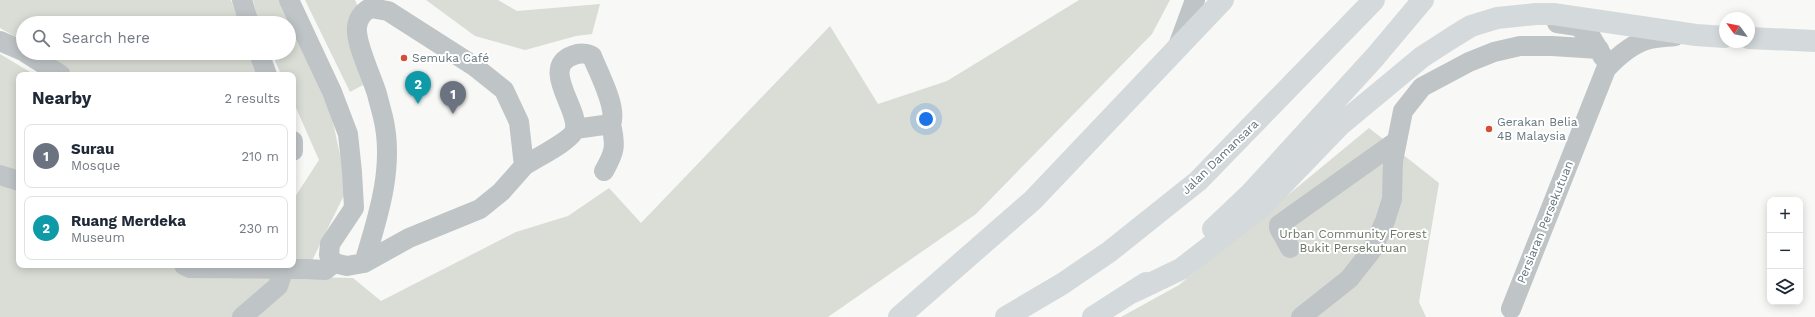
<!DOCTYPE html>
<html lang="en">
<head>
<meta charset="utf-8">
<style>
  body { margin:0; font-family:"Work Sans",sans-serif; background:#f6f6f7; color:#1f2937 }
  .controls { position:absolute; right:12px; bottom:12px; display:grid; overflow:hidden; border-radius:8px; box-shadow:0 2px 10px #0003 }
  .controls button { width:36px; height:36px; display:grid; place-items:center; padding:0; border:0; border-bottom:1px solid #e0e1e3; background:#fff; color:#1f2937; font:20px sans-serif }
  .compass { position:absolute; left:1719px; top:12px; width:36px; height:36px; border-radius:50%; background:#fff; box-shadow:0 2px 10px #0003; rotate:303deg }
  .you { position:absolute; left:926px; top:119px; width:14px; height:14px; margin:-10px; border:3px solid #fff; border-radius:50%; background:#1a73e8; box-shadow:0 0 0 6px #1a73e833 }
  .badge { display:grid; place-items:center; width:26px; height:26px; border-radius:50%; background:#d64d38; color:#fff; font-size:13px; font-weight:700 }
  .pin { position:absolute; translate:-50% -33px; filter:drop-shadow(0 1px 2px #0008) }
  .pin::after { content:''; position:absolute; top:21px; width:14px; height:12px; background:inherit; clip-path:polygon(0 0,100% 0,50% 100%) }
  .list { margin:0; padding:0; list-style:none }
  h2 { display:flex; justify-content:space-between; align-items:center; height:52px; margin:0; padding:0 16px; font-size:17px }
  h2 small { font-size:13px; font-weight:400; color:#747a83 }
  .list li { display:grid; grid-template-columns:26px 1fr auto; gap:12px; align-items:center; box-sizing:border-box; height:64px; margin:0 8px 8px; padding:0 8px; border:1px solid #e0e1e3; border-radius:8px }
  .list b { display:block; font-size:15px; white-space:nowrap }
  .list p { margin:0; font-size:13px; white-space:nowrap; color:#747a83 }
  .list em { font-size:13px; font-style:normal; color:#747a83 }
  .icon { flex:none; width:22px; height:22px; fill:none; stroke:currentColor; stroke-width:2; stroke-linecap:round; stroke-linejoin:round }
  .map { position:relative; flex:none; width:1815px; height:317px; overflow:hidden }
  .search { position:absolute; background:#fff; box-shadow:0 2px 10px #0003; left:16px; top:16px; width:280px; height:44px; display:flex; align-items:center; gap:10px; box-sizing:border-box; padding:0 14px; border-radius:22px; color:#747a83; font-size:15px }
  .panel { position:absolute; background:#fff; box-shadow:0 2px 10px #0003; left:16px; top:72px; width:280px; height:196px; border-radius:8px }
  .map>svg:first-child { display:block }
  .green { fill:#d9ddd5 }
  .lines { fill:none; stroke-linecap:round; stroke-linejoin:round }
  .minor { stroke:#bfc4c7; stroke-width:20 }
  .major { stroke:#d4d9db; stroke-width:22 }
  .poi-dot { fill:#d64d38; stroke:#fff; stroke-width:1.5 }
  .labels { text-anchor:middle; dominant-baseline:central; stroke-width:4; stroke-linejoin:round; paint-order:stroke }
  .poi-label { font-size:12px; fill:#65767e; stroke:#fff; text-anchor:start }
  .street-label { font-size:12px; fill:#65767e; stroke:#fff }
  .park-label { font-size:12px; fill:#697764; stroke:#fff }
</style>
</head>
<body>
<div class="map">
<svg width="1815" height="317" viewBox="0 0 1815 317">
  <rect width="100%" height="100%" fill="#f8f8f6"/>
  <path class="green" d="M 0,0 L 231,0 L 239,23 L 23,23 L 23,41 L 0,28 Z
    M 253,0 L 280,0 L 332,117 L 347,189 L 304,277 L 353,278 L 381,301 L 516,232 L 568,216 L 609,188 L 641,223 L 830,26 L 878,104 L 947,81 L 1079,0 L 1170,0 L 1152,34 L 976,214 L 828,317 L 0,317 L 0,54 L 35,75 L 19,75 L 19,265 L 293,265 L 293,200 L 319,160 L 293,101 L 293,75 L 281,75 L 272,53 L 289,53 L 289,23 L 259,23 Z
    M 305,0 L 355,0 L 359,9 L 363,85 L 350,92 Z
    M 426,0 L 498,0 L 517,11 L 600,4 L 592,34 L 576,36 L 525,50 L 475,36 Z
    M 42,53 L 251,53 L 259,75 L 76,75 Z
    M 1369,128 L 1439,183 L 1419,302 L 1426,317 L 1121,317 L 1179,285 Z"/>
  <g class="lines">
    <path class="minor" d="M 242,0 L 249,23
      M 289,0 L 332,92 L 348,134 L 352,172 L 354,208 L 330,244 L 329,255 L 334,263 L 347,266 L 364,263 L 409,238 L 480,209 L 501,192 L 524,166 L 519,122 L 504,90 L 474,66 L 388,11 L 370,8 C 363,12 358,18 357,27 C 355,43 372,77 377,94 C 379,102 381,109 383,117 C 395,166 378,217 364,263
      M 1557,23 L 1577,26 L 1591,37 L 1603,57
      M 0,41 L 23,51
      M 1178,46 L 1195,0
      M 26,53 L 61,75
      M 259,53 L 267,75
      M 293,141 L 293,151
      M 524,166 C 534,159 573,140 575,129 C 579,108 539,67 574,55 C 579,53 587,53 592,56 C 598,72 618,108 611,124 L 575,129
      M 604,171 C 615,152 616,146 611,124
      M 0,175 L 19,181
      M 1290,248 L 1279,228 L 1279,225 L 1397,141
      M 184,265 L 190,268 L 306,269 L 325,270 L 334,263
      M 1511,309 L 1606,69 C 1618,56 1633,43 1650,39 C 1658,37 1667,37 1675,36
      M 242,317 L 278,286 L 284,268
      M 1301,317 L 1349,279 L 1372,250 L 1385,221 L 1392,199 L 1393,161 L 1403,111 L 1422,87 L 1469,62 L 1494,52 L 1520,46 L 1552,46 L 1599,49"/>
    <path class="major" d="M 1749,38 L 1815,41
      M 1213,229 L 1251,193 L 1375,57 L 1423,0
      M 1133,292 L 1181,269 L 1261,207 L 1340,125 L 1422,57 L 1453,37 L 1471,26 L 1497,18 L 1536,14 L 1553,14 L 1696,35 L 1725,37
      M 899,317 L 1033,200 L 1223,0
      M 1006,317 L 1062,284 L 1109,252 L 1198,181 L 1374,0
      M 1093,317 L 1146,283"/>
  </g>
  <g class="poi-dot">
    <circle cx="404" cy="58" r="4"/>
    <circle cx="1489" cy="129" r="4"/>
  </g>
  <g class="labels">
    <g class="poi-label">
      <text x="412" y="58">Semuka Café</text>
      <text x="1497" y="122">Gerakan Belia<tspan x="1497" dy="14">4B Malaysia</tspan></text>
    </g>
    <g class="street-label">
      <text transform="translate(1220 157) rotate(-44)">Jalan Damansara</text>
      <text transform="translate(1545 222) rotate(-68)">Persiaran Persekutuan</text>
    </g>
    <g class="park-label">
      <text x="1353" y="234">Urban Community Forest<tspan x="1353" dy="14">Bukit Persekutuan</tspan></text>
    </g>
  </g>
</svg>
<div class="controls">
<button>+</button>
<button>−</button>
<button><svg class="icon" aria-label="layers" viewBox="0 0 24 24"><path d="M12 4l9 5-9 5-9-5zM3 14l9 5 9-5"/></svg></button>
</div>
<svg class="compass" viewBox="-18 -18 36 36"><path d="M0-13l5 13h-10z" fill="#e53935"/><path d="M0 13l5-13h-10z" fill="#747a83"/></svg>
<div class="you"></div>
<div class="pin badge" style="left:453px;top:114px;background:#6b7280">1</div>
<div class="pin badge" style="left:418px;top:104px;background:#0f9aa8">2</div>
<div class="search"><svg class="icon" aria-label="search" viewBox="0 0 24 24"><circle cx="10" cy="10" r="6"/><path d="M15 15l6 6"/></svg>Search here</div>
<section class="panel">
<h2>Nearby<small>2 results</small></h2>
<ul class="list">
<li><span class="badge" style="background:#6b7280">1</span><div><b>Surau</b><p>Mosque</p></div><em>210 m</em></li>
<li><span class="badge" style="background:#0f9aa8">2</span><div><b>Ruang Merdeka</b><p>Museum</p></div><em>230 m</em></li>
</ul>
</section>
</div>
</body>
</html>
